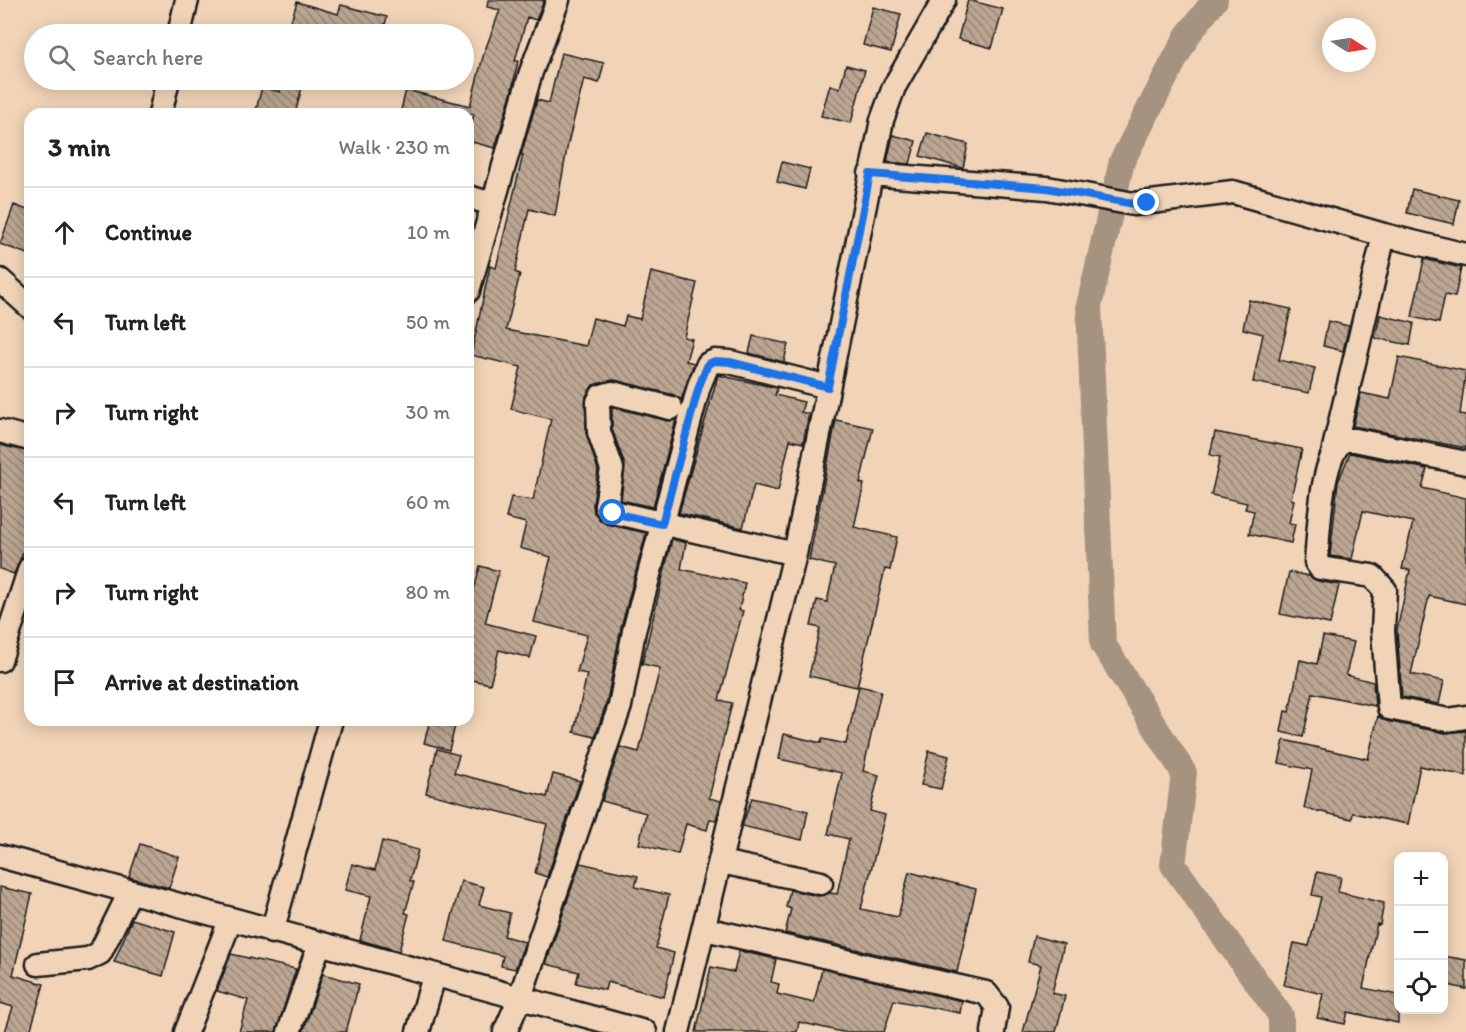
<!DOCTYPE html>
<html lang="en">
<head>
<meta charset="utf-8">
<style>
  body { margin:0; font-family:Itim,sans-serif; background:#f2f2f2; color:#222 }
  .controls { position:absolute; right:18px; bottom:18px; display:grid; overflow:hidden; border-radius:12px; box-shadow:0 3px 15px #0003 }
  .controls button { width:54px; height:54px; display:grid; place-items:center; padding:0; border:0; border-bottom:2px solid #e0e0e0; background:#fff; color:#222; font:30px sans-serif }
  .compass { position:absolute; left:1322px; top:18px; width:54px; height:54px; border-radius:50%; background:#fff; box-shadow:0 3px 15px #0003; rotate:102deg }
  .stop { position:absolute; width:18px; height:18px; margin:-14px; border:4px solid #1a73e8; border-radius:50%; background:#fff }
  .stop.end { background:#1a73e8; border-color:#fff; box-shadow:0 2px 6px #0008 }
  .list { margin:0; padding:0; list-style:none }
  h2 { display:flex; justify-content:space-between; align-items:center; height:78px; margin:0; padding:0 24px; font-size:26px }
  h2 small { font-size:20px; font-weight:400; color:#767676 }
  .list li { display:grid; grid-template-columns:39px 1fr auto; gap:18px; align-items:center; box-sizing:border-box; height:90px; padding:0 24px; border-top:2px solid #e0e0e0 }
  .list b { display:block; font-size:22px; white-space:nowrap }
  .list em { font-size:20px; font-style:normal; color:#767676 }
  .icon { flex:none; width:33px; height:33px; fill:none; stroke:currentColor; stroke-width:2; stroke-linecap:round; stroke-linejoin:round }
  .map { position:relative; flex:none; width:1466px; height:1032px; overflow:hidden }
  .search { position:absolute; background:#fff; box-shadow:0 3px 15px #0003; left:24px; top:24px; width:450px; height:66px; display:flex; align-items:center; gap:15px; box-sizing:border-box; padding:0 21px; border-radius:33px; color:#767676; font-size:22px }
  .panel { position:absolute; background:#fff; box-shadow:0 3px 15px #0003; left:24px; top:108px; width:450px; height:618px; border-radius:18px }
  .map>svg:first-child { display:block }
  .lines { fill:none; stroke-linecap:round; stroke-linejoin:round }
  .canal { stroke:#a59380; stroke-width:26 }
  .building { fill:url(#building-back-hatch); stroke:#1c1c1c; stroke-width:1.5 }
  .street-casing { stroke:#1c1c1c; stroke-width:27 }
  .street { stroke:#f1d4b8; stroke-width:22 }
  .route { stroke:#1a73e8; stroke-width:8 }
</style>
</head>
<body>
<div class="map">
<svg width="1466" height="1032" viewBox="0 0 1466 1032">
  <defs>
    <pattern id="building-back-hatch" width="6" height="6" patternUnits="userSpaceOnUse" patternTransform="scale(1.5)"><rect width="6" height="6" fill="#bca692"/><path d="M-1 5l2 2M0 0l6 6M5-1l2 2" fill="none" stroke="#988676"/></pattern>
  </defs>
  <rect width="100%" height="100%" fill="#f1d4b8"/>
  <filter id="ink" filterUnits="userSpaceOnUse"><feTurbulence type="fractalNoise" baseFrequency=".0167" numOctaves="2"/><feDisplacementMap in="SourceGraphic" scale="12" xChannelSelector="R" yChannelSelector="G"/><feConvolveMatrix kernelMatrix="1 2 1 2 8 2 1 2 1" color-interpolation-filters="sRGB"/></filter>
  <g filter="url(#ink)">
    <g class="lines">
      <path class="canal" d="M 1215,0 L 1187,36 L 1122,161 L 1089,306 L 1103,644 L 1184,773 L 1173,865 L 1281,1016 L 1281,1032"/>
    </g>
    <path class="building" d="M 488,0 L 544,0 L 536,20 L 527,17 L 515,61 L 518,61 L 511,94 L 495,148 L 468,141 L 474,114 L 400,114 L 406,90 L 470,106 L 484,53 L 500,10 L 487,7 Z
      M 968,0 L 1003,9 L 992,48 L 958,39 Z
      M 297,2 L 338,14 L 341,5 L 387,17 L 384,28 L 390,30 L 389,34 L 287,34 Z
      M 873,7 L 901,14 L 891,52 L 863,45 Z
      M 561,53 L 604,63 L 599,83 L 584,79 L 568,143 L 555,216 L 529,209 L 515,272 L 520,274 L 506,330 L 586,346 L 593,318 L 623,326 L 626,316 L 640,319 L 651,272 L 697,283 L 684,337 L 692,339 L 686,361 L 694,363 L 681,400 L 674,395 L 615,380 L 593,385 L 586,396 L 586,433 L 598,470 L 593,504 L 594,513 L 606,524 L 646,533 L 621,628 L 607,701 L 595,737 L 574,732 L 587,674 L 577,672 L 587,635 L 534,622 L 551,557 L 520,548 L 526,523 L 506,518 L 511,497 L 533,500 L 551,419 L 511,409 L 521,367 L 471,355 L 490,266 L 496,268 L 523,155 L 521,155 L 537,100 L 549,103 Z
      M 846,65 L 865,70 L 851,123 L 821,116 L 830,85 L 840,88 Z
      M 282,80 L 304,80 L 295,114 L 255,114 L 262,87 L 280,92 Z
      M 927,133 L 968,144 L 963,168 L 920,156 Z
      M 893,135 L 916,141 L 910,164 L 887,162 Z
      M 782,162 L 810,169 L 805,189 L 777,182 Z
      M 1412,189 L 1459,200 L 1454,224 L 1407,213 Z
      M 14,205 L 30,211 L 30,255 L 0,244 Z
      M 1424,259 L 1461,268 L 1455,297 L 1445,295 L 1439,323 L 1412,317 Z
      M 1249,300 L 1291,309 L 1279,360 L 1315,368 L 1309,393 L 1253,382 L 1263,334 L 1243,329 Z
      M 1380,315 L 1414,323 L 1410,345 L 1375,338 Z
      M 1328,321 L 1349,326 L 1343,351 L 1323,346 Z
      M 753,336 L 788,344 L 784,362 L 749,353 Z
      M 1399,357 L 1466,371 L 1460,414 L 1466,415 L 1466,448 L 1353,426 L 1361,393 L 1390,399 Z
      M 718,375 L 777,388 L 775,395 L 804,402 L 801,412 L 809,414 L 803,443 L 790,440 L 778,491 L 754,485 L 743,528 L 679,513 Z
      M 612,407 L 668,421 L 676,420 L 653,507 L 621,500 L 625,465 L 612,429 Z
      M 836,420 L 873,428 L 860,483 L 864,484 L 854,527 L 897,537 L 890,570 L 885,569 L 857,687 L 809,676 L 820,628 L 811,626 L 817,600 L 827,602 L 835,566 L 809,560 Z
      M 1215,432 L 1302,449 L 1291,499 L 1294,500 L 1289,523 L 1295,524 L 1291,543 L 1249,534 L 1254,511 L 1245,509 L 1247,503 L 1211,495 L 1220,457 L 1210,455 Z
      M 0,445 L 30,452 L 30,536 L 14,574 L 0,569 Z
      M 1350,453 L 1427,469 L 1422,488 L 1466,498 L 1466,604 L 1429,596 L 1411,674 L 1444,681 L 1439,704 L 1402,697 L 1397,630 L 1410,570 L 1402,569 L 1413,522 L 1363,511 L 1352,559 L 1330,556 L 1338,482 Z
      M 672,539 L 686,543 L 681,569 L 745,583 L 739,610 L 743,611 L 719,700 L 732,703 L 709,798 L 721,801 L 716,820 L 710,819 L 707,830 L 686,824 L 678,854 L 639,844 L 646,813 L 602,801 L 620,747 L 639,752 L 660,668 L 642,664 Z
      M 480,566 L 499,571 L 485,623 L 536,636 L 530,658 L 499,650 L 490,684 L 468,679 L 468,614 Z
      M 1289,572 L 1309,576 L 1318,581 L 1339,585 L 1330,624 L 1280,614 Z
      M 1323,636 L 1354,642 L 1346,675 L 1373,682 L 1375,706 L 1313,693 L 1303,737 L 1281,732 L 1285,711 L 1289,712 L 1300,660 L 1317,664 Z
      M 859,686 L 881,691 L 863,771 L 879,775 L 870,811 L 885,815 L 861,909 L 898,917 L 909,872 L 976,889 L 957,972 L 785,933 L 791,909 L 786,907 L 790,890 L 818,896 L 830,893 L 837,894 L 849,839 L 828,834 L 842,773 L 779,759 L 784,734 L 821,743 L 822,739 L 846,744 Z
      M 1378,716 L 1386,721 L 1445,733 L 1466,731 L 1466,776 L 1420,766 L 1408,824 L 1353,813 L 1352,819 L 1304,808 L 1312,770 L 1279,763 L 1284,740 L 1368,759 Z
      M 430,720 L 455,726 L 449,750 L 424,743 Z
      M 437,749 L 459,755 L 454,773 L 547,797 L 553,774 L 580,781 L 547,877 L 535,873 L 547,824 L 426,793 Z
      M 929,751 L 949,756 L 941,789 L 921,785 Z
      M 752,798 L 808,811 L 802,840 L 742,826 Z
      M 382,841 L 418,850 L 410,881 L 414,882 L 405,913 L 409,914 L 399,951 L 360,940 L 371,896 L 345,890 L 352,864 L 375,870 Z
      M 140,844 L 179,857 L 169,888 L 129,877 Z
      M 580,863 L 638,876 L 635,887 L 669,895 L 656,948 L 674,953 L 664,997 L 607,982 L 605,990 L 576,983 L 579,972 L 546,964 Z
      M 1317,872 L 1341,877 L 1338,892 L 1384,903 L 1380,925 L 1377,924 L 1363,988 L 1398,995 L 1398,1023 L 1348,1012 L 1345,1024 L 1317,1018 L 1323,994 L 1284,985 L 1294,943 L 1309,946 L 1321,897 L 1312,895 Z
      M 461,881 L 484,887 L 479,905 L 510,913 L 504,936 L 525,942 L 515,969 L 501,966 L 503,956 L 446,941 Z
      M 0,887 L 32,894 L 13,975 L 44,984 L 30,1032 L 5,1032 L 13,1007 L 0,1003 Z
      M 132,919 L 175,932 L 163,976 L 114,962 Z
      M 1034,936 L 1064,944 L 1052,993 L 1065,996 L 1056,1032 L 1023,1032 L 1041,965 L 1028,962 Z
      M 739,951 L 776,959 L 771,982 L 779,984 L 777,994 L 814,1003 L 822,969 L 962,1001 L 960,1013 L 894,1000 L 884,1032 L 842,1032 L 799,1022 L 797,1032 L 696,1032 L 711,967 L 734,972 Z
      M 231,954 L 296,969 L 276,1032 L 239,1032 L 248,1000 L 217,991 Z
      M 1443,956 L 1466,960 L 1466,989 L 1443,984 Z
      M 323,974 L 359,984 L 346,1032 L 303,1032 Z"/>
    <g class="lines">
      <defs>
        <path id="street" d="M 179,34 L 187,0
          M 160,114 L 168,80
          M 870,174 L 1047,188 L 1134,204 L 1233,192 L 1384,235 L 1334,448
          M 468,197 L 493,204
          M 1384,235 L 1466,255
          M 0,280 L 30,307
          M 468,291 L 531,72 L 558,0
          M 671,408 L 612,393 L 601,396 L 598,402 L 599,432 L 612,469 L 606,506 L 609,511 L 795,554
          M 0,431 L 30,439
          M 1466,463 L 1355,440 L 1343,440 C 1320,460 1319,531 1316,562 L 1320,568 L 1372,576 L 1385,590 L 1383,631 L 1389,708 L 1448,720 L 1466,717
          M 0,660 L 30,568
          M 0,856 L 645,1032
          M 721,862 L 821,883
          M 705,929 L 986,993 L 997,1007 L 993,1032
          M 272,932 L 331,720
          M 38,964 L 88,959 L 100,953 L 130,892
          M 186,1032 L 230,921
          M 289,1032 L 319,945
          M 418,1032 L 434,976
          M 505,1032 L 519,1000 L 620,706 L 634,631 L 699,386 L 708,364 L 715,361 L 730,362 L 828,387
          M 678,1032 L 795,554 L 882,120 L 894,87 L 944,0"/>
      </defs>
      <use href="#street" class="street-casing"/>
      <use href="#street" class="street"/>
    </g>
  </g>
  <g class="lines" filter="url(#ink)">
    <path class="route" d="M 613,513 L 662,524 L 699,386 L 708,364 L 715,361 L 730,362 L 828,387 L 870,174 L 1047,188 L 1134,204 L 1147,203"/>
  </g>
</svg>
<div class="controls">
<button>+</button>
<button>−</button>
<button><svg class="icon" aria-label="locate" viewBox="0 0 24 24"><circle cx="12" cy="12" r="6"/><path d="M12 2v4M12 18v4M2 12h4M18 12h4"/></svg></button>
</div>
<svg class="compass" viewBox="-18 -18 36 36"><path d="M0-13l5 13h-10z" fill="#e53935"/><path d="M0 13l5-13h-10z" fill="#767676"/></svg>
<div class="stop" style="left:613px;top:513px"></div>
<div class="stop end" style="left:1147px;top:203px"></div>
<div class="search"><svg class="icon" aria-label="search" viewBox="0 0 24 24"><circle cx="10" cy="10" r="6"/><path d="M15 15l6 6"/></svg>Search here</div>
<section class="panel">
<h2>3 min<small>Walk · 230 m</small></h2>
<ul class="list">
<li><svg class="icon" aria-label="ahead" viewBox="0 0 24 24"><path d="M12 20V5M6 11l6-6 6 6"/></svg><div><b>Continue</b></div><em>10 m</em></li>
<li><svg class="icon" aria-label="left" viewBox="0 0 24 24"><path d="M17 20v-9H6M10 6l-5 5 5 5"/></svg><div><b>Turn left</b></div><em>50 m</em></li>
<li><svg class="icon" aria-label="right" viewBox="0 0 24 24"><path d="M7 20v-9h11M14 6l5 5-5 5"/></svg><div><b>Turn right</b></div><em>30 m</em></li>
<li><svg class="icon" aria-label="left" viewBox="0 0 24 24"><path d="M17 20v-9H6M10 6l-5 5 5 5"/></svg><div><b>Turn left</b></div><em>60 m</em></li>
<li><svg class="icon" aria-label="right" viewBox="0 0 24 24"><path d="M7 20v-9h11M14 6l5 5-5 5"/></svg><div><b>Turn right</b></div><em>80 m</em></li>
<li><svg class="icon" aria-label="arrive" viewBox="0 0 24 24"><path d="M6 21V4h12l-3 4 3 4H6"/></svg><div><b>Arrive at destination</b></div></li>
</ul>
</section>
</div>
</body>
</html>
